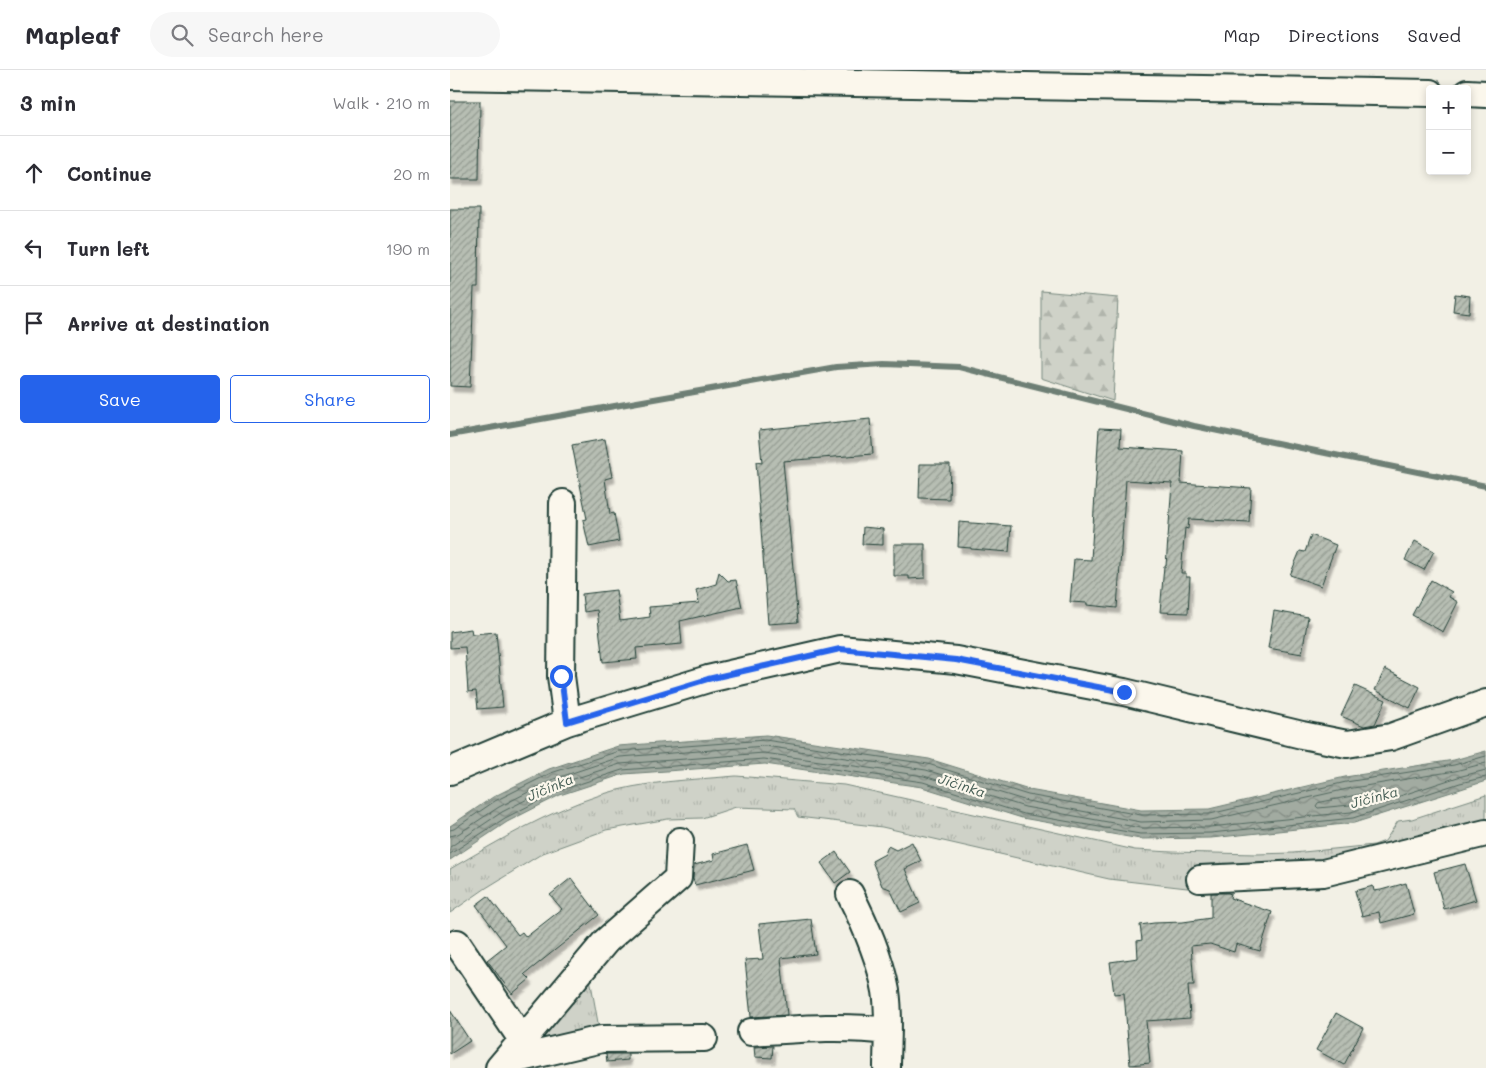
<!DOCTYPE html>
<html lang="en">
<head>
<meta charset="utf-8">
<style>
  body { margin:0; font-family:Mali,sans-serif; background:#f7f7f7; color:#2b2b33 }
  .controls { position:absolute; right:15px; top:15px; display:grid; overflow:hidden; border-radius:5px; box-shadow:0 2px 8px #0003 }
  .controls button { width:45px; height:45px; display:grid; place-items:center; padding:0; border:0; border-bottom:1px solid #e1e1e2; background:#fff; color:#2b2b33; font:25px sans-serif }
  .stop { position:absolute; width:15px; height:15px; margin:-11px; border:4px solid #2563eb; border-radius:50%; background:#fff }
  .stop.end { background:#2563eb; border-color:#fff; box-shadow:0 1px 5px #0008 }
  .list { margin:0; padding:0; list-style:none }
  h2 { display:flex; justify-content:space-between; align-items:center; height:65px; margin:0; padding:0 20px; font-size:21px }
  h2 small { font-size:16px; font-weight:400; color:#7c7c81 }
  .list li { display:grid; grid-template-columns:32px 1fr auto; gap:15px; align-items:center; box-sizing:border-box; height:75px; padding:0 20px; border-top:1px solid #e1e1e2 }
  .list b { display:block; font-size:19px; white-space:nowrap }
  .list em { font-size:16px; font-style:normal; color:#7c7c81 }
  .actions { display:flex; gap:10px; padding:15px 20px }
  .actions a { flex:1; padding:11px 0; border:1px solid #2563eb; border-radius:5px; text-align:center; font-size:18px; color:#2563eb }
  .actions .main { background:#2563eb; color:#fff }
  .icon { flex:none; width:28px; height:28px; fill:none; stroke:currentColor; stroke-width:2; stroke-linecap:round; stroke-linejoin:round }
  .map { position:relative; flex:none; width:1036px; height:998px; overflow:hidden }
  header { display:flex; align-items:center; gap:30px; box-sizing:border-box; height:70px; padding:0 25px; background:#fff; border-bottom:1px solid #e1e1e2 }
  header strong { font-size:24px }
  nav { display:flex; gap:28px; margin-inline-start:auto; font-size:18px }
  .search { width:350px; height:45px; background:#f7f7f7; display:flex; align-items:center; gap:12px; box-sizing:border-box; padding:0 18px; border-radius:28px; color:#7c7c81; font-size:19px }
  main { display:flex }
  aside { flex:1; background:#fff }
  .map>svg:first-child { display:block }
  .grass { fill:url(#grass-tufts); stroke:#77887e }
  .forest { fill:url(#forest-firs); stroke:#77887e }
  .water { fill:url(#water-waves); stroke:#6e7f75 }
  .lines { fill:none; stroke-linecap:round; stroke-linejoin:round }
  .shore { stroke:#536960; stroke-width:1 }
  .stream { stroke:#6e7f75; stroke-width:6 }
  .building { fill:url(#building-hatch); stroke:#1f3d34; filter:url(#shadow) }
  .minor-casing { stroke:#1f3d34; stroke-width:30 }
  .minor { stroke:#fbf7ec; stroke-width:26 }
  .route { stroke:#2563eb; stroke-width:6 }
  .labels { text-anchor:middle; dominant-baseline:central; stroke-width:4.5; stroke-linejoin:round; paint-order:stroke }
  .water-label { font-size:14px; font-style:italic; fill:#465e55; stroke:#fbf7ec }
</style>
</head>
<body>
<header>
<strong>Mapleaf</strong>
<div class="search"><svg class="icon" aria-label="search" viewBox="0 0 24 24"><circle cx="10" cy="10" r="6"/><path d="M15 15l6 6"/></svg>Search here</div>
<nav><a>Map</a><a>Directions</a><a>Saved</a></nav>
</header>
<main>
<aside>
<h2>3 min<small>Walk · 210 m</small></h2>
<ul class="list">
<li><svg class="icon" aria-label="ahead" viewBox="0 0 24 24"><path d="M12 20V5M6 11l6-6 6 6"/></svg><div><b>Continue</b></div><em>20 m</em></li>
<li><svg class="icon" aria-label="left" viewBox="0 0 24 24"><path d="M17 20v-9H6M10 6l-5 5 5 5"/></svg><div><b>Turn left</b></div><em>190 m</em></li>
<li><svg class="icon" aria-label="arrive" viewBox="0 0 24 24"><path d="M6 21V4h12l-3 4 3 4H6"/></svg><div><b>Arrive at destination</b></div></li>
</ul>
<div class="actions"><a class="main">Save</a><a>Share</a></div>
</aside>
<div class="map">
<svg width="1036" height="998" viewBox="0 0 1036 998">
  <defs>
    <pattern id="grass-tufts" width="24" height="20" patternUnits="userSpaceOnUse" patternTransform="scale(1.25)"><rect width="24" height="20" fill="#cfd2c8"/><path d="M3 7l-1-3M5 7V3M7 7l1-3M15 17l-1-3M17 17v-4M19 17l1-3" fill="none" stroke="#b1b5ac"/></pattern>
    <pattern id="forest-firs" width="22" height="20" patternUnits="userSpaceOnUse" patternTransform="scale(1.25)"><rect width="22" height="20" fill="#cfd2c8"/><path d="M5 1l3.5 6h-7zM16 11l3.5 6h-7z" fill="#b1b5ac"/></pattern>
    <pattern id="water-waves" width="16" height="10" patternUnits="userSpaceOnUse" patternTransform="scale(1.25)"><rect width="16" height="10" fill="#a2aba1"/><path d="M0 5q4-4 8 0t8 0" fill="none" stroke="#838c84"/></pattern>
    <pattern id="building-hatch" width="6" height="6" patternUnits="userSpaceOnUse" patternTransform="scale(1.25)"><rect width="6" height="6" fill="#b7beb3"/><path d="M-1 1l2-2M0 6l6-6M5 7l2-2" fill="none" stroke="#949c92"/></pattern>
    <filter id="shadow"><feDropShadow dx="3" dy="5.5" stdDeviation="1" flood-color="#0004"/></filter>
  </defs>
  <rect width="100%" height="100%" fill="#f2f0e5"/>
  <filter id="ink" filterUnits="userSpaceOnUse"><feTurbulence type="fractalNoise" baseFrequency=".02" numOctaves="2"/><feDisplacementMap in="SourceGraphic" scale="10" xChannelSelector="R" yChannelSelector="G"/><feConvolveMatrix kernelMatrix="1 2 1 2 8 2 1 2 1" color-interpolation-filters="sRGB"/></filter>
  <g filter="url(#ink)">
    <path class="grass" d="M 286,706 L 394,715 L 667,776 L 685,780 L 722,782 L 806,784 L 843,783 L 924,775 L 935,771 L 948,751 L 962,749 L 1036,725 L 1036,774 L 787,817 L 781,824 L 761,817 L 737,818 L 659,809 L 432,757 L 348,747 L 344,739 L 286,737 L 252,748 L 218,749 L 156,760 L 93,783 L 36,818 L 0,843 L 0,799 C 48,771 97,742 150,725 C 193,711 241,710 286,706 Z
      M 140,908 L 150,964 L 78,977 Z"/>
    <path class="forest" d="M 591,221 L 668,228 L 663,331 L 591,308 Z"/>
    <path class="water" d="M 316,665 L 479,689 L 579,720 L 691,740 L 759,739 L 895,707 L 1004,690 L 1036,681 L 1036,711 L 904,753 L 761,768 L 690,769 L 572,748 L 472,717 L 315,694 L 174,704 L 110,725 L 57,752 L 0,790 L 0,756 L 43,727 L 99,699 L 168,676 Z"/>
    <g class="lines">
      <path class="shore" d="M 923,722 L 926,724 L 924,727 L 900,735 L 868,738 L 866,736 L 868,733 Z
        M 0,760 L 4,759 L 45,731 L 101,703 L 169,681 L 315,670 L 478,694 L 578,725 L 691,745 L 760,744 L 896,712 L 1004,695 L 1036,686
        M 0,766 L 8,764 L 49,737 L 104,709 L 170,687 L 315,676 L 476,700 L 577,731 L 691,752 L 761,750 L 897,719 L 1005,701 L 1036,693
        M 0,777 L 52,742 L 105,715 L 170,694 L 314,683 L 474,706 L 575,737 L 691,758 L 760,757 L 901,742 L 1008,707 L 1036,700
        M 0,784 L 55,748 L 108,721 L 172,700 L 314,689 L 473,712 L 574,744 L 690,764 L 761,763 L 903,748 L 1010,713 L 1036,707"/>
      <path class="stream" d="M 0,365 L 386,297 L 434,294 L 509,297 L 744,356 L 1036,416"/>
    </g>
    <path class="building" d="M 0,31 L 30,31 L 29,109 L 0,109 Z
      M 0,139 L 29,139 L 28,218 L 24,218 L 20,317 L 0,316 Z
      M 1005,224 L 1020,226 L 1019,243 L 1003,241 Z
      M 420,349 L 423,384 L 333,391 L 348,552 L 318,554 L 306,392 L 312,393 L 309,360 Z
      M 649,358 L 671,359 L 670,377 L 733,381 L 731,413 L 801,418 L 799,452 L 739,449 L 738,459 L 735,458 L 731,503 L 736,503 L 736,507 L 740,507 L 738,543 L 710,542 L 714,496 L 716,496 L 722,413 L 676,410 L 667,538 L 637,535 L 637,533 L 620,532 L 624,489 L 641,490 Z
      M 155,369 L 162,407 L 155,409 L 160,444 L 164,443 L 169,471 L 139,477 L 133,450 L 137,449 L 122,375 Z
      M 470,394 L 500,394 L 499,429 L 469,428 Z
      M 509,452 L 561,456 L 559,482 L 521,479 L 521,478 L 508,477 Z
      M 413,457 L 433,459 L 433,475 L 412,474 Z
      M 861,465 L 886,475 L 871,516 L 840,505 L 850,481 L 855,482 Z
      M 965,471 L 984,481 L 974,500 L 955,490 Z
      M 444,474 L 475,474 L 475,508 L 459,509 L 459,506 L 444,506 Z
      M 269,502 L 278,511 L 286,510 L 292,537 L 230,551 L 232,574 L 186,578 L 187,589 L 153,592 L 147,540 L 134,542 L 132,524 L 166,520 L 170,551 L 200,547 L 199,537 L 249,533 L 246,520 L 266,514 Z
      M 981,510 L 1002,522 L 999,527 L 1008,532 L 993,562 L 962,545 Z
      M 824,541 L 858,547 L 852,584 L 818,578 Z
      M 21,559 L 22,564 L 46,562 L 53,637 L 28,639 L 26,621 L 18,622 L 15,577 L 0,578 L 0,562 Z
      M 935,599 L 970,617 L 960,638 L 925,620 Z
      M 905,616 L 936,630 L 925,654 L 914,656 L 891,646 Z
      M 462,772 L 471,791 L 455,799 L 470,833 L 451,842 L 440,819 L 432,816 L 422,791 L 435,784 L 438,776 L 446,780 Z
      M 297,775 L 304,800 L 245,815 L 243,809 L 244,795 L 264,790 L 263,784 Z
      M 386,782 L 400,802 L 385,813 L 371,793 Z
      M 1015,794 L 1026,830 L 994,839 L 984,802 Z
      M 121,808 L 149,845 L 75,904 L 80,909 L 62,924 L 37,890 L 56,875 L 26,835 L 38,826 L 68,865 L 72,862 L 76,867 L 112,839 L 100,825 Z
      M 956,813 L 964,844 L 931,853 L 929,842 L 912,846 L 905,821 L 923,816 L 924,821 L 931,820 Z
      M 761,823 L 778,823 L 781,824 L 780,828 L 822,842 L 810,881 L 786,874 L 784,882 L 760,874 L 741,876 L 744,915 L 738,915 L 740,948 L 696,951 L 700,993 L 680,995 L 674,923 L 664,924 L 660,892 L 688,888 L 687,871 L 692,870 L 690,855 L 704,853 L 733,852 L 761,848 Z
      M 361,849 L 366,884 L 331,888 L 337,945 L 301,947 L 295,890 L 313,889 L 309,854 Z
      M 0,940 L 20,971 L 0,984 Z
      M 886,943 L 913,958 L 894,995 L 866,980 Z
      M 323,976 L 322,988 L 305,987 L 304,977 Z
      M 156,984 L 178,984 L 178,990 L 157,992 Z"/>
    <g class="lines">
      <defs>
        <path id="minor" d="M 0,6 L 980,23
          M 1017,23 L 1036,24
          M 113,433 L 111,606 L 117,652
          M 0,701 L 117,652 L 258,609 L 390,579 L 506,590 L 674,622 L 852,665 L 897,674 L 941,667 L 1036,633
          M 750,809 L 873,803 L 1036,763
          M 400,824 C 415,854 430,887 436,921 C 440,946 437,973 437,998
          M 7,873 L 73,971
          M 301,962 C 347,959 392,955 438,961
          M 54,992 L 152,969 L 254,968
          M 49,998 L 156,871 L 228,808 L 230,771"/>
      </defs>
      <use href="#minor" class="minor-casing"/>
      <use href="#minor" class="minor"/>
    </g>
  </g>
  <g class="lines" filter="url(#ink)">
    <path class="route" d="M 111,606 L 117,652 L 258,609 L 390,579 L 506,590 L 674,622"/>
  </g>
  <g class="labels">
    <g class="water-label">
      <text transform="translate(512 715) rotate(18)">Jičínka</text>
      <text transform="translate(100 717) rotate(-23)">Jičínka</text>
      <text transform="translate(924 727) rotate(-15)">Jičínka</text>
    </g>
  </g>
</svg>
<div class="controls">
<button>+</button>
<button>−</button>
</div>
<div class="stop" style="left:111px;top:606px"></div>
<div class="stop end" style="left:674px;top:622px"></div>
</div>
</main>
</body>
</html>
